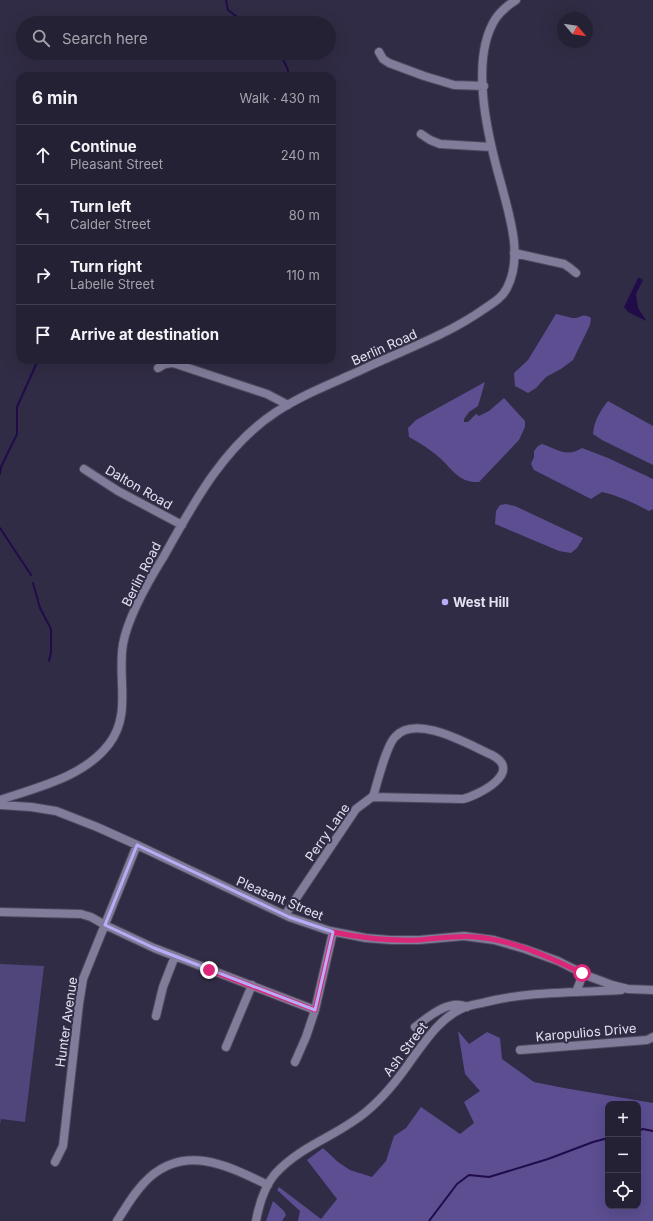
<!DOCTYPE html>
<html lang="en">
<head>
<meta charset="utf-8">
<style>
  body { margin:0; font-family:Inter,sans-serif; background:#312e40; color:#f1f3f6 }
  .controls { position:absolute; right:12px; bottom:12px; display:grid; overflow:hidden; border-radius:8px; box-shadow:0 4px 16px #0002 }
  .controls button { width:36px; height:36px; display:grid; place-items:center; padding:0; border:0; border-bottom:1px solid #423e4f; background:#252134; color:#f1f3f6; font:20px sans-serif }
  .compass { position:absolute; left:557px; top:12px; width:36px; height:36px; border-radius:50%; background:#252134; box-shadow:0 4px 16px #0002; rotate:119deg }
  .stop { position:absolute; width:12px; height:12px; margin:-9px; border:3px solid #db2777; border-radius:50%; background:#fff }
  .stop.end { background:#db2777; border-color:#fff; box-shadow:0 1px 4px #0008 }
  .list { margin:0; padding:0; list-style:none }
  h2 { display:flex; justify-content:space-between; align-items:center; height:52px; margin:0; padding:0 16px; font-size:17px }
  h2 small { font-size:13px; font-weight:400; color:#a3a3ac }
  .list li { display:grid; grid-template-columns:26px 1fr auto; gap:12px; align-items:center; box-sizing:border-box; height:60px; padding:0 16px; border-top:1px solid #423e4f }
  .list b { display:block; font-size:15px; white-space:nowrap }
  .list p { margin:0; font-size:13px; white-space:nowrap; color:#a3a3ac }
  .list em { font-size:13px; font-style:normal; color:#a3a3ac }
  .icon { flex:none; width:22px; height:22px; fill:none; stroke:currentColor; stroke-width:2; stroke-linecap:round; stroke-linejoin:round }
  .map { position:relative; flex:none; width:653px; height:1221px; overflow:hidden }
  .search { position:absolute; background:#252134; box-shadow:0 4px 16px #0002; left:16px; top:16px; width:320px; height:44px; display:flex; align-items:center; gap:10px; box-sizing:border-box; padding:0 14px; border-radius:22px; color:#a3a3ac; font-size:15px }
  .panel { position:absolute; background:#252134; box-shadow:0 4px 16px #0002; left:16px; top:72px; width:320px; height:292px; border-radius:12px }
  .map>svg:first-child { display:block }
  .green { fill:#51467c }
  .forest { fill:#5c4e91; fill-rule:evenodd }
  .water { fill:#210c4a }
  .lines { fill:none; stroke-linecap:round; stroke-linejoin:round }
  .stream { stroke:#210c4a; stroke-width:2 }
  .minor-casing { stroke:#4e495e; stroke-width:10 }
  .minor { stroke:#807c99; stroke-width:8 }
  .route { stroke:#db2777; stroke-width:5 }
  .marked { fill:none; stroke:#b8abf7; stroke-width:3; stroke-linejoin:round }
  .poi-dot { fill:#b8abf7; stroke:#312c45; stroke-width:1.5 }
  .labels { text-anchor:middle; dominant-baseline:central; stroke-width:4; stroke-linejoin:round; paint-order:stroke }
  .street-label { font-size:13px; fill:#e3e1f1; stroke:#312c45 }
  .poi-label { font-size:13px; font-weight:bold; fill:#e3e1f1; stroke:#312c45; text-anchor:start }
</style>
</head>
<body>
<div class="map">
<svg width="653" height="1221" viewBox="0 0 653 1221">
  <rect width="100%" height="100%" fill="#312c45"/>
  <path class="green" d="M 0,964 L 44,966 L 25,1122 L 1,1119 L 0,1124 Z"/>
  <path class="forest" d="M 556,314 C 562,315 567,317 572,318 C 581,319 582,312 591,318 L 590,325 L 573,360 L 561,369 L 546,377 L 536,388 L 528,393 L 515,386 L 514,373 L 528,360 Z
    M 485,382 L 478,406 L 469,412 L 464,419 L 464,422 L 468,422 L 476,414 L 479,416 L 489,411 L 504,398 L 525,421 L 525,427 L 519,440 L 479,482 C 459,483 453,470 440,458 C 431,450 420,443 409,437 L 408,428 L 416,420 Z
    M 608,401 L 653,426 L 653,465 L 602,440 L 593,434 C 594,421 600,411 608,401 Z
    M 542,444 C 557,449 567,458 582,448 L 608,458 L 653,479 L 653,509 L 649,511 C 634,503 619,496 602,492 L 591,499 L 534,470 L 531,464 L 534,457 L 534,451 L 538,446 Z
    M 506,504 L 515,506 L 583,538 L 577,548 L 571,553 L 559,551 L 495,524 L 496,511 L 500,505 Z
    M 458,1031 L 469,1044 L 487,1032 L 500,1038 L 502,1059 L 534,1082 L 564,1088 L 653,1103 L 653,1221 L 298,1221 L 300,1211 L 277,1190 L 279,1187 L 321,1219 L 337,1199 L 307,1160 L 323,1148 L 338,1162 L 350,1170 L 372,1177 L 386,1161 L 394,1136 L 406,1128 L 421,1107 L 460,1134 L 474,1123 L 464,1102 L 480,1091 L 465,1074 ZM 608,1104 L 638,1104 L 638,1206 L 608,1206 Z
    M 273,1201 L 284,1211 L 286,1215 L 282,1221 L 266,1221 Z"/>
  <path class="water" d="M 638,278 L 640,278 L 643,280 L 636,294 L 638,308 L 646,320 L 646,321 L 628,312 L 624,307 Z"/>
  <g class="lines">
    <path class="stream" d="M 226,0 L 228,10 L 245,23
      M 280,53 L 288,70 L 288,76
      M 0,474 L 1,467 L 17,434 L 17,407 L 38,360
      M 0,528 L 31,575
      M 33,583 L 40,608 L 51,629 L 51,652 L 49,661
      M 638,1131 L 643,1129 L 653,1131
      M 429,1221 L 457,1184 L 469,1175 L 489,1177 L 548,1159 L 593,1142 L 608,1138"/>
    <defs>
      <path id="minor" d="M 379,52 L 383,59 L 389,63 L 424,76 L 454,85 L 484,86
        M 421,134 L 430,140 L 440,144 L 491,147
        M 514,253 L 564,264 L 570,268 L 576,273
        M 158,368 L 165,364 L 173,363 L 267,394 L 288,405
        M 84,469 L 118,491 L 182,525
        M 0,800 C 38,787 84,777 109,744 C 132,714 117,678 123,644 C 128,617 149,580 164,556 C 193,504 224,446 276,412 C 299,397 323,387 348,376 C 360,371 371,365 383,360 C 417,345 453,331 484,309 C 493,303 502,298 507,288 C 523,257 510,218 502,187 C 489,142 468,60 496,18 C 501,11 508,5 516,0
        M 0,805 L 31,807 L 56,811 L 97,827 L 137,845 L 289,917 L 330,931 L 366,938 L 391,940 L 419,940 L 464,936 L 494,940 L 525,949 L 558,961 L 588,976 L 612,985 L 628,989 L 653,990
        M 0,912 L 81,914 L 91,917 L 105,925 L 154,948 L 315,1010
        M 285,915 L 356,809 L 372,797 L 463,799 C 479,795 524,772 492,755 C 469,745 416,713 395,737 C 386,746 377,784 373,797
        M 576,992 L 580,982 L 582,973
        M 156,1016 L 163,987 L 175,956
        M 415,1027 C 428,1017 450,998 467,1007
        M 226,1047 L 252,985
        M 520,1050 L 647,1040 L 653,1037
        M 295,1062 L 306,1037 L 315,1010 L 333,932
        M 55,1162 L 63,1146 L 79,1004 L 83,979 L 137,845
        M 117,1221 C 127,1206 136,1189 150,1177 C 188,1144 230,1167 268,1185
        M 256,1221 C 259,1205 264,1187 275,1174 C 301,1145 338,1136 367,1111 C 385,1096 399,1078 412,1059 C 426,1040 440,1018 463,1008 C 470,1005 479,1004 486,1002 C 530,991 576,993 621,990"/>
    </defs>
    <use href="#minor" class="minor-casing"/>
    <use href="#minor" class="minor"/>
  </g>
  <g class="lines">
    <path class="route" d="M 209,970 L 315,1010 L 333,932 C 361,938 389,941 418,940 C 437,939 456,935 476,937 C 513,940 549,957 582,973"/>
  </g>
  <path class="marked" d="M 137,845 L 289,917 L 333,932 L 315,1010 L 154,948 L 105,925 Z"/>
  <circle class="poi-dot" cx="445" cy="602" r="4"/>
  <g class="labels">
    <g class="street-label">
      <text transform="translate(384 347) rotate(-24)">Berlin Road</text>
      <text transform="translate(139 487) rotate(30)">Dalton Road</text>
      <text transform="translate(141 574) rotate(-63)">Berlin Road</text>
      <text transform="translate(327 832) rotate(-55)">Perry Lane</text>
      <text transform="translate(280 898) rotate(23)">Pleasant Street</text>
      <text transform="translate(66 1022) rotate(-82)">Hunter Avenue</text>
      <text transform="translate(586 1032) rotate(-5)">Karopulios Drive</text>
      <text transform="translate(405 1049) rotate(-53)">Ash Street</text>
    </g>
    <g class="poi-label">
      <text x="453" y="602">West Hill</text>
    </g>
  </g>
</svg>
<div class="controls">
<button>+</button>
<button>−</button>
<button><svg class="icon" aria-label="locate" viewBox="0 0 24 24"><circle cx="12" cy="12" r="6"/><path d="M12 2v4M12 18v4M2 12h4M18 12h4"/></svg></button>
</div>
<svg class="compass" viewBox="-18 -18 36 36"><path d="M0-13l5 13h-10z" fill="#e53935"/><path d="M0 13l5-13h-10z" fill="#a3a3ac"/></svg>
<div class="stop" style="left:582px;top:973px"></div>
<div class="stop end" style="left:209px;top:970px"></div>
<div class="search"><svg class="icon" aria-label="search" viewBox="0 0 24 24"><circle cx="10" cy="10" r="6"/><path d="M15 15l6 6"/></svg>Search here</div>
<section class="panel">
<h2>6 min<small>Walk · 430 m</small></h2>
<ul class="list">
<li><svg class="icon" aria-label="ahead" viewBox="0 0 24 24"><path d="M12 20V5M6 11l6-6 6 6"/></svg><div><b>Continue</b><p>Pleasant Street</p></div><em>240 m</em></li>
<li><svg class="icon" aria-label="left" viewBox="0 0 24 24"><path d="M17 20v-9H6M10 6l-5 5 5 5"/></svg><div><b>Turn left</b><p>Calder Street</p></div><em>80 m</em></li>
<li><svg class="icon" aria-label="right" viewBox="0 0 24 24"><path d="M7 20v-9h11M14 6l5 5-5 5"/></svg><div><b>Turn right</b><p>Labelle Street</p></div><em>110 m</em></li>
<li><svg class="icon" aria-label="arrive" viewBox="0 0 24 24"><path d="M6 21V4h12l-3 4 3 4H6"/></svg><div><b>Arrive at destination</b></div></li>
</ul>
</section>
</div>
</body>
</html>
